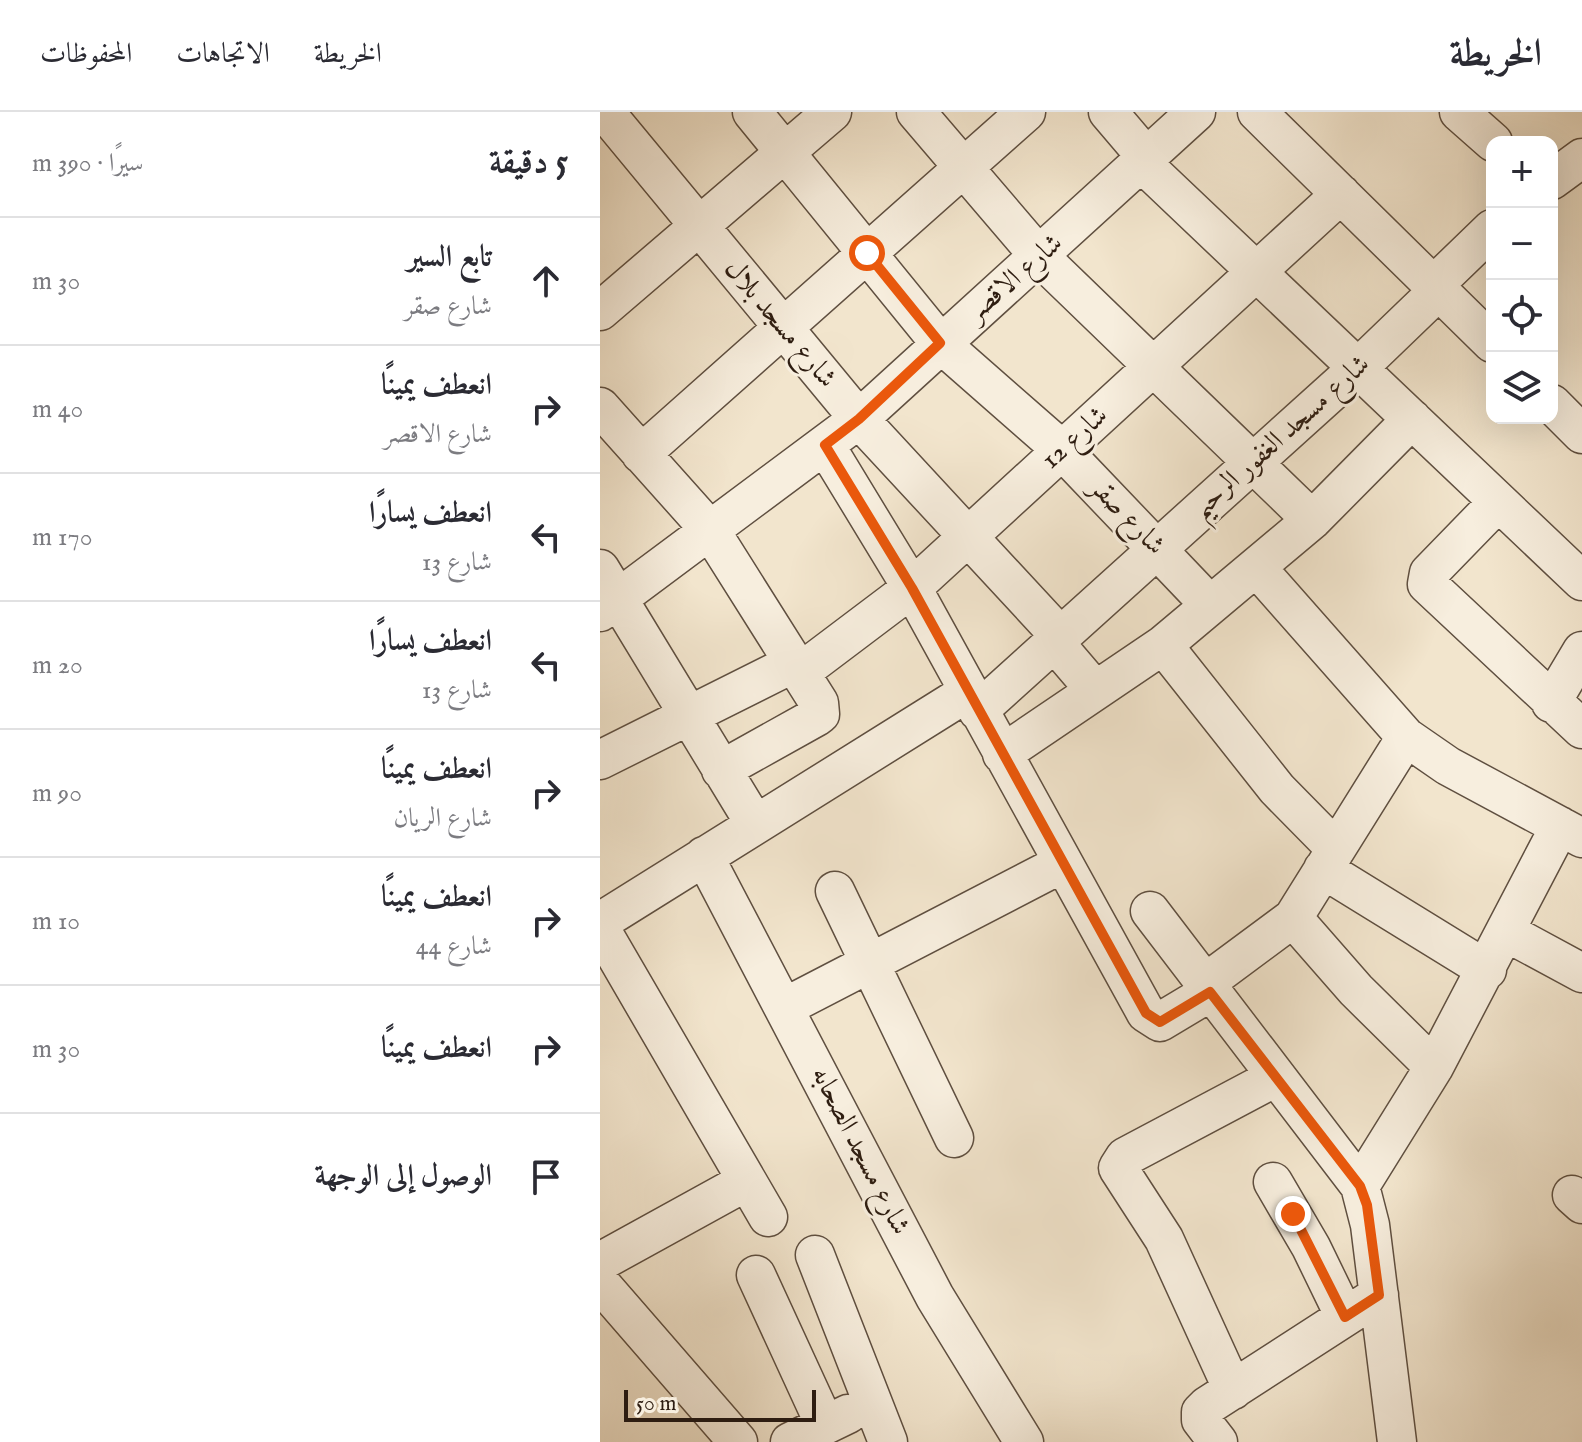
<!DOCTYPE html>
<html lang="ar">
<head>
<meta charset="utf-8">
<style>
  body { margin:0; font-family:"IM FELL English",Amiri,serif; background:#f7f7f7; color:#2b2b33; direction:rtl }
  .controls { position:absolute; right:24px; top:24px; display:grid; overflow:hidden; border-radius:16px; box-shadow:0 8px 32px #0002 }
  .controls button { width:72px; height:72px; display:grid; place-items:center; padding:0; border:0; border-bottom:2px solid #e1e1e2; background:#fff; color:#2b2b33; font:40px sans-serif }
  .scale { position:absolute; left:24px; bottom:20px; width:192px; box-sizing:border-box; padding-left:8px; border:4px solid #2e1d11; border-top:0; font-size:22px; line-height:28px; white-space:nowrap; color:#2e1d11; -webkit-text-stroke:6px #f7eede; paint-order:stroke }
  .stop { position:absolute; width:24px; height:24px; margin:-18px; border:6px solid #ea580c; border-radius:50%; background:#fff }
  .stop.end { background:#ea580c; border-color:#fff; box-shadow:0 2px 8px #0008 }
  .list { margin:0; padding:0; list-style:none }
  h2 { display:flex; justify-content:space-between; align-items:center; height:104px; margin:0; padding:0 32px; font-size:34px }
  h2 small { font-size:26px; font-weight:400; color:#7c7c81 }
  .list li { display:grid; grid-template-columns:52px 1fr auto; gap:24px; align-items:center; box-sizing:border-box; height:128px; padding:0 32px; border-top:2px solid #e1e1e2 }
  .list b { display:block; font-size:30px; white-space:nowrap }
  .list p { margin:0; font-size:26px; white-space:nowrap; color:#7c7c81 }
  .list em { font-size:26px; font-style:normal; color:#7c7c81 }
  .icon { flex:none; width:44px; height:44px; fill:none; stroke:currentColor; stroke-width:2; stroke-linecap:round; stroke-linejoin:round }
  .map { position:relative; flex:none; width:982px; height:1330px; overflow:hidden; direction:ltr }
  header { display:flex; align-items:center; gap:48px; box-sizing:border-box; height:112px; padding:0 40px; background:#fff; border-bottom:2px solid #e1e1e2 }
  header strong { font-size:38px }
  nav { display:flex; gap:44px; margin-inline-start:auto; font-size:28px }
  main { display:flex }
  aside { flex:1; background:#fff }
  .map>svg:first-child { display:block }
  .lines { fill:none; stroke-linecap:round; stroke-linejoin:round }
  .minor-casing { stroke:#5f4f40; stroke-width:41 }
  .minor { stroke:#f7eede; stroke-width:38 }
  .route { stroke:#ea580c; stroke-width:10 }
  .labels { text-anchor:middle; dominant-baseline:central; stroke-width:6; stroke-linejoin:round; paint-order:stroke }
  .street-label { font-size:28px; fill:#2e1d11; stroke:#f7eede }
</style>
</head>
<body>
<header>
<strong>الخريطة</strong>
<nav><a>الخريطة</a><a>الاتجاهات</a><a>المحفوظات</a></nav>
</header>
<main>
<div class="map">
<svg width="982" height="1330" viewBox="0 0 982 1330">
  <rect width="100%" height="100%" fill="#f2e5cd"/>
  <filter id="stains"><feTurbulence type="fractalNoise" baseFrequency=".0025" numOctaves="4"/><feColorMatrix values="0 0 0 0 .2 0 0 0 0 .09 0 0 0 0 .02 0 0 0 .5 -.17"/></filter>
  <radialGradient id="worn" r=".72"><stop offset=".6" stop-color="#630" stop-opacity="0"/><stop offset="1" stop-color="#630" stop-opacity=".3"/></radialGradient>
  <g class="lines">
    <defs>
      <path id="minor" d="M 5,0 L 259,307 L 460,524
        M 152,0 L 340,231 L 462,338 L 610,493
        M 316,0 L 440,145 L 712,408
        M 508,0 L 548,47
        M 657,0 L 892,231
        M 859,0 L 893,30
        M 543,52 L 982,469
        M 952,68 L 982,46
        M 834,173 L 892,117
        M 0,199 L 232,0
        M 952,292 L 982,322
        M 0,295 L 110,418 L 219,591 L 220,602 L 216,605 L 121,658
        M 225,333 L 312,476 L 546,901 L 560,910 L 610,880
        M 41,342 L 426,0
        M 898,390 L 829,461 L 827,472 L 982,617
        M 656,455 L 806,625 L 848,654 L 982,726
        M 0,457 L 155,712
        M 0,500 L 259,307 L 596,0
        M 454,530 L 495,578
        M 563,533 L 677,677 L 736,737
        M 202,559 L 312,476 L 741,82
        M 951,591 L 982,539
        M 378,599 L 758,256 L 839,178
        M 402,642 L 563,533 L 712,408 L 812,307
        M 0,648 L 196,550
        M 104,744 L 335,1185 L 424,1330
        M 723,757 L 887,858
        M 235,779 L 354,1026
        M 550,799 L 760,1074 L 770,1113 L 797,1330
        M 693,806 L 756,878 L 834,955
        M 0,810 L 368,580
        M 0,816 L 168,1105
        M 906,820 L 982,861
        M 604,872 L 693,806 L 806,625
        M 185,895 L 463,751
        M 673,1070 L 711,1135 L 745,1205
        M 760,1074 L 834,955 L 960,714
        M 972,1083 L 982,1092
        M 215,1143 L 288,1330
        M 0,1150 L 147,1069
        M 156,1163 L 225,1313
        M 0,1171 L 138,1330
        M 633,1278 L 564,1127 L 518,1056 L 525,1045 L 674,966
        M 190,1330 L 248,1302
        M 618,1330 L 601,1308 L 601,1300 L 607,1294 L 779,1183"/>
    </defs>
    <use href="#minor" class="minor-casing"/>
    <use href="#minor" class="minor"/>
  </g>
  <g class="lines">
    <path class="route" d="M 267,141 L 340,231 L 259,307 L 225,333 L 312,476 L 546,901 L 560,910 L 610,880 L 760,1074 L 767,1093 L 779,1183 L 745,1205 L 693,1102"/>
  </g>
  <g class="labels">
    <g class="street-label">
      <text transform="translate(415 166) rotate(-41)">شارع الاقصر</text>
      <text transform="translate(180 212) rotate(50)">شارع مسجد بلال</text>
      <text transform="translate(681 325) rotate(-42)">شارع مسجد الغفور الرحيم</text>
      <text transform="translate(475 326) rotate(-42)">شارع 12</text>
      <text transform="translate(527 405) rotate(46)">شارع صقر</text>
      <text transform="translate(260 1039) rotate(63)">شارع مسجد الصحابه</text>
    </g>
  </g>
  <rect width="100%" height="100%" filter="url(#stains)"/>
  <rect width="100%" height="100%" fill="url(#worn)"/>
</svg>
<div class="controls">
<button>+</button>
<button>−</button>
<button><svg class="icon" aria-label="locate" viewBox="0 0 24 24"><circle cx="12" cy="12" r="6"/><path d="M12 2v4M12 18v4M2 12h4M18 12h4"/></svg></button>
<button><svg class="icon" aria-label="layers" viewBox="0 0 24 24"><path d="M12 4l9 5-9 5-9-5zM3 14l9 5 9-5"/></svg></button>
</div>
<div class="scale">50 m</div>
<div class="stop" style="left:267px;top:141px"></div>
<div class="stop end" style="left:693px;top:1102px"></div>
</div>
<aside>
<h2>5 دقيقة<small>سيرًا · 390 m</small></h2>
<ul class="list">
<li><svg class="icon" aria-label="ahead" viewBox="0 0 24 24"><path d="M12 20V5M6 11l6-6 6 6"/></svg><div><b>تابع السير</b><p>شارع صقر</p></div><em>30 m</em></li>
<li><svg class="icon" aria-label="right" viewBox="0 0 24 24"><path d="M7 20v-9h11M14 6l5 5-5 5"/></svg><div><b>انعطف يمينًا</b><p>شارع الاقصر</p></div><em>40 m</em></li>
<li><svg class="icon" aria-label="left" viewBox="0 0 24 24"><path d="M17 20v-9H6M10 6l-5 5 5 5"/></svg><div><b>انعطف يسارًا</b><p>شارع 13</p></div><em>170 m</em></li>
<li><svg class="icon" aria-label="left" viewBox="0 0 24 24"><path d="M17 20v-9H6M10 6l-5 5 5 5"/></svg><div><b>انعطف يسارًا</b><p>شارع 13</p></div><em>20 m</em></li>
<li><svg class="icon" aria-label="right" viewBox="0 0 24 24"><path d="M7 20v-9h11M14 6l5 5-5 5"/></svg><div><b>انعطف يمينًا</b><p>شارع الريان</p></div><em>90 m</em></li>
<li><svg class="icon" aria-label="right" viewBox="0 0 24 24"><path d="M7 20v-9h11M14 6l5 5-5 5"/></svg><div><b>انعطف يمينًا</b><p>شارع 44</p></div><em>10 m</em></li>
<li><svg class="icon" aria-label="right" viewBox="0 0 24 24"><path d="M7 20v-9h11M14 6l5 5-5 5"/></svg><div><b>انعطف يمينًا</b></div><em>30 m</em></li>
<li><svg class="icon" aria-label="arrive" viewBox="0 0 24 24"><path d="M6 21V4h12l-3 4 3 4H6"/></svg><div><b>الوصول إلى الوجهة</b></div></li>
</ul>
</aside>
</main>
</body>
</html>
